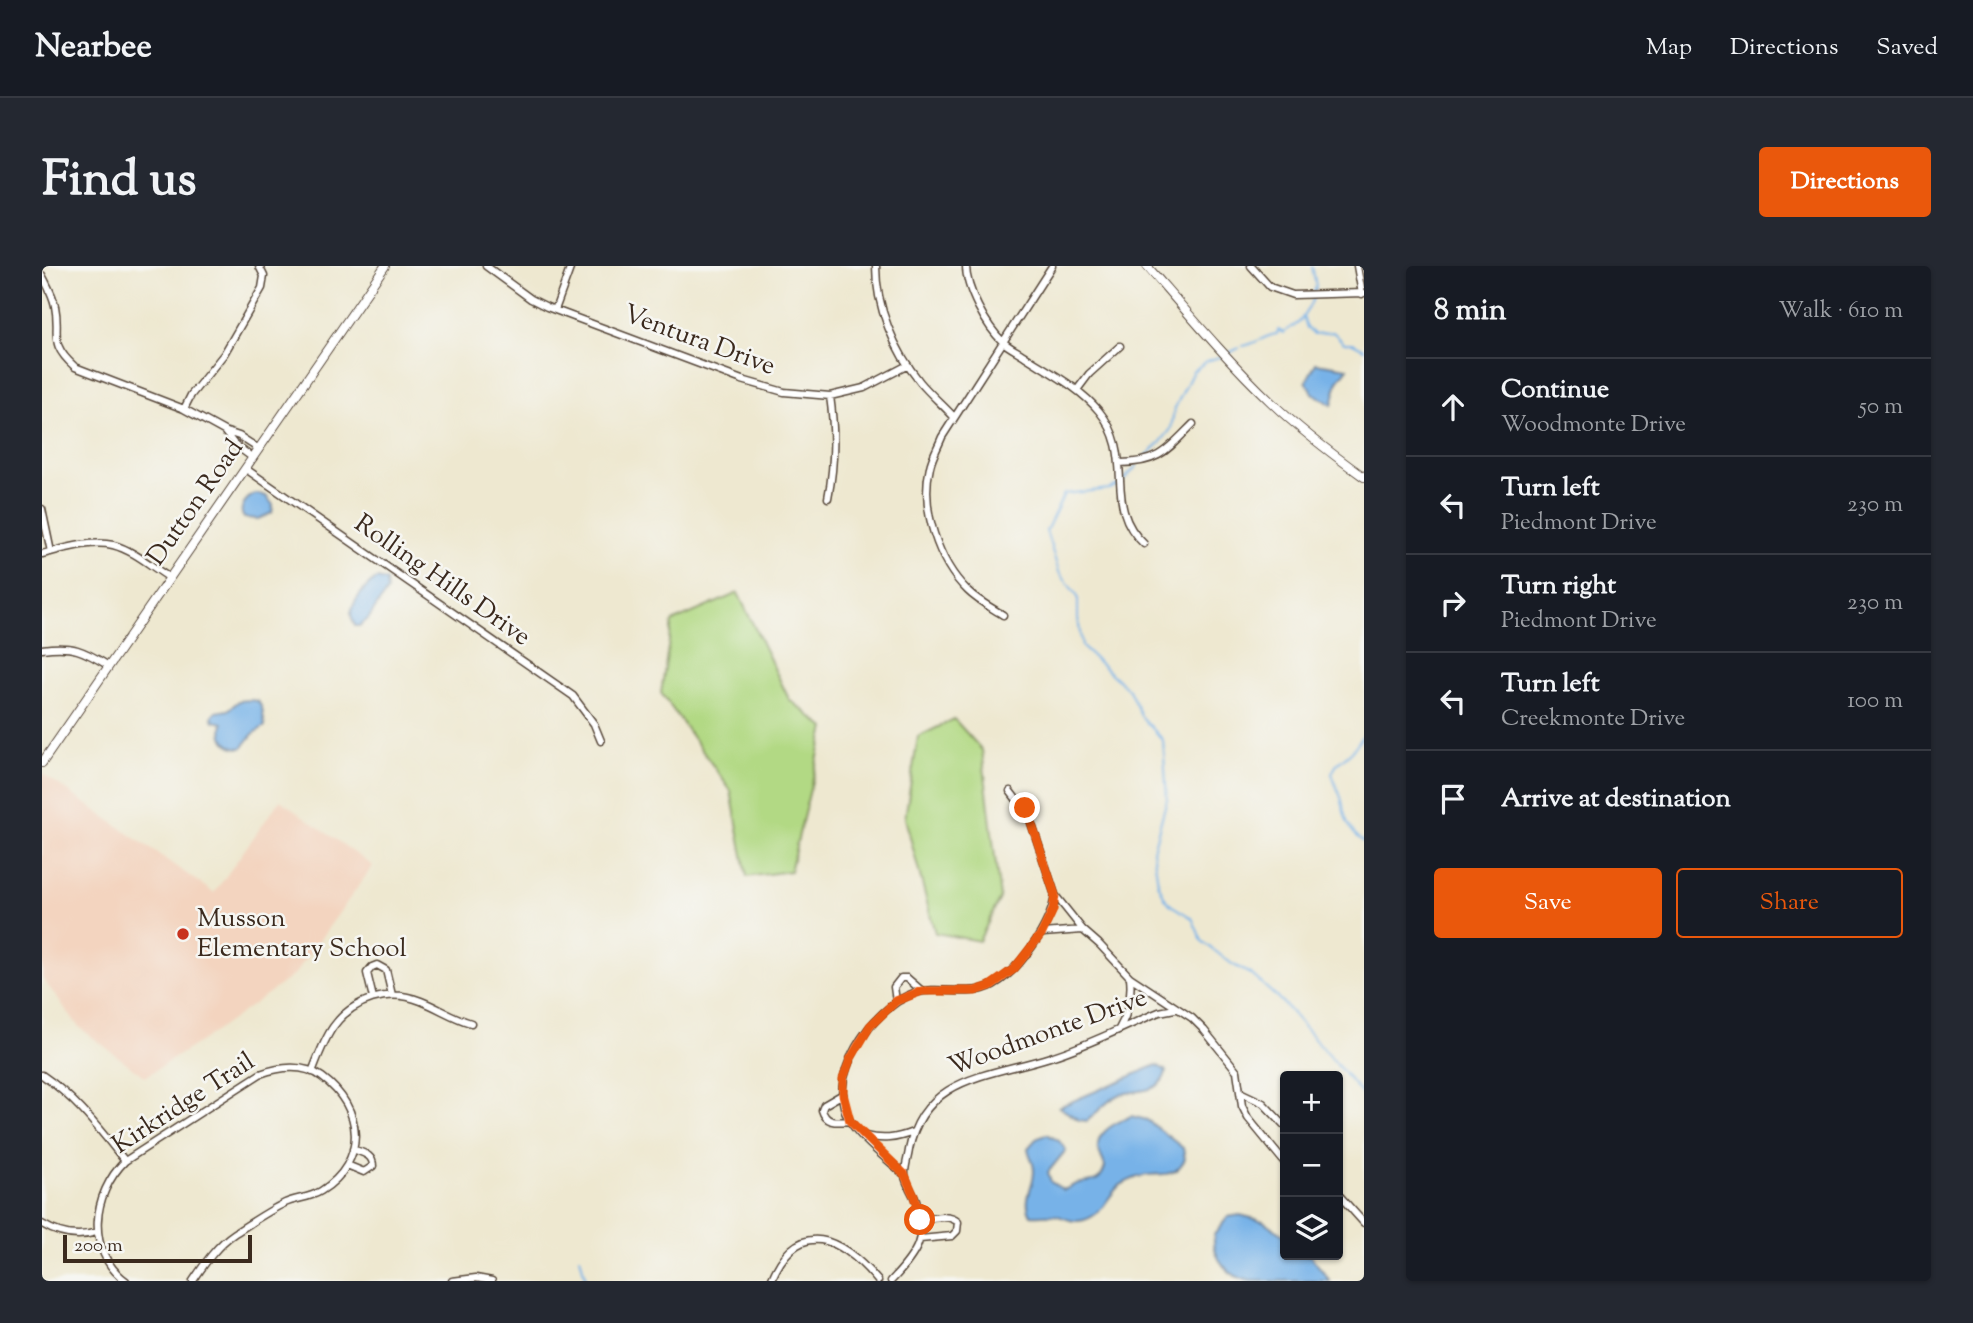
<!DOCTYPE html>
<html lang="en">
<head>
<meta charset="utf-8">
<style>
  body { margin:0; font-family:"Sorts Mill Goudy",serif; background:#242831; color:#f1f3f6 }
  .controls { position:absolute; right:21px; bottom:21px; display:grid; overflow:hidden; border-radius:7px; box-shadow:0 2px 5px #0004 }
  .controls button { width:63px; height:63px; display:grid; place-items:center; padding:0; border:0; border-bottom:2px solid #363941; background:#171b24; color:#f1f3f6; font:35px sans-serif }
  .scale { position:absolute; left:21px; bottom:18px; width:189px; box-sizing:border-box; padding-left:7px; border:4px solid #3b2a1e; border-top:0; font-size:19px; line-height:24px; white-space:nowrap; color:#3b2a1e; -webkit-text-stroke:5px #f6f6f2; paint-order:stroke }
  .stop { position:absolute; width:21px; height:21px; margin:-16px; border:5px solid #ea580c; border-radius:50%; background:#fff }
  .stop.end { background:#ea580c; border-color:#fff; box-shadow:0 2px 7px #0008 }
  .list { margin:0; padding:0; list-style:none }
  h2 { display:flex; justify-content:space-between; align-items:center; height:91px; margin:0; padding:0 28px; font-size:30px }
  h2 small { font-size:23px; font-weight:400; color:#9ea1a6 }
  .list li { display:grid; grid-template-columns:46px 1fr auto; gap:21px; align-items:center; box-sizing:border-box; height:98px; padding:0 28px; border-top:2px solid #363941 }
  .list b { display:block; font-size:26px; white-space:nowrap }
  .list p { margin:0; font-size:23px; white-space:nowrap; color:#9ea1a6 }
  .list em { font-size:23px; font-style:normal; color:#9ea1a6 }
  .actions { display:flex; gap:14px; padding:21px 28px }
  .actions a { flex:1; padding:16px 0; border:2px solid #ea580c; border-radius:7px; text-align:center; font-size:24px; color:#ea580c }
  .actions .main { background:#ea580c; color:#fff }
  .icon { flex:none; width:38px; height:38px; fill:none; stroke:currentColor; stroke-width:2; stroke-linecap:round; stroke-linejoin:round }
  .map { position:relative; flex:none; width:1322px; height:1015px; overflow:hidden; border-radius:7px }
  header { display:flex; align-items:center; gap:42px; box-sizing:border-box; height:98px; padding:0 35px; background:#171b24; border-bottom:2px solid #363941 }
  header strong { font-size:33px }
  nav { display:flex; gap:38px; margin-inline-start:auto; font-size:24px }
  .intro { display:flex; align-items:center; justify-content:space-between; box-sizing:border-box; height:168px; padding:0 42px }
  h1 { margin:0; font-size:49px }
  .button { padding:18px 32px; border-radius:7px; background:#ea580c; color:#fff; font-size:24px; font-weight:700 }
  main { display:flex; gap:42px; padding:0 42px }
  aside { flex:1; background:#171b24; border-radius:7px; box-shadow:0 2px 5px #0004 }
  .map>svg:first-child { display:block }
  .built { fill:#f3d4bf }
  .green { fill:#b2d984; stroke:#768251; stroke-width:2 }
  .water { fill:#77b2e8; stroke:#596e83; stroke-width:2 }
  .lines { fill:none; stroke-linecap:round; stroke-linejoin:round }
  .stream { stroke:#77b2e8; stroke-width:2 }
  .minor-casing { stroke:#564639; stroke-width:9 }
  .tertiary-casing { stroke:#564639; stroke-width:10 }
  .minor { stroke:#fff; stroke-width:6 }
  .tertiary { stroke:#fff; stroke-width:8 }
  .route { stroke:#ea580c; stroke-width:9 }
  .poi-dot { fill:#c8321e; stroke:#f6f6f2; stroke-width:2.5 }
  .labels { text-anchor:middle; dominant-baseline:central; stroke-width:5; stroke-linejoin:round; paint-order:stroke }
  .street-label { font-size:26px; fill:#3b2a1e; stroke:#f6f6f2 }
  .poi-label { font-size:26px; fill:#3b2a1e; stroke:#f6f6f2; text-anchor:start }
</style>
</head>
<body>
<header>
<strong>Nearbee</strong>
<nav><a>Map</a><a>Directions</a><a>Saved</a></nav>
</header>
<div class="intro"><h1>Find us</h1><a class="button">Directions</a></div>
<main>
<div class="map">
<svg width="1322" height="1015" viewBox="0 0 1322 1015">
  <rect width="100%" height="100%" fill="#f6f6f2"/>
  <filter id="ink" filterUnits="userSpaceOnUse"><feTurbulence type="fractalNoise" baseFrequency=".0143" numOctaves="2"/><feDisplacementMap in="SourceGraphic" scale="14" xChannelSelector="R" yChannelSelector="G"/><feConvolveMatrix kernelMatrix="1 2 1 2 8 2 1 2 1" color-interpolation-filters="sRGB"/></filter>
  <filter id="wash" filterUnits="userSpaceOnUse"><feTurbulence type="fractalNoise" baseFrequency=".00686" numOctaves="4" result="noise"/><feDisplacementMap in="SourceGraphic" scale="28" xChannelSelector="R" yChannelSelector="G"/><feGaussianBlur stdDeviation="1.57" result="paint"/><feColorMatrix in="noise" values="0 0 0 0 0 0 0 0 0 0 0 0 0 0 0 0 0 1.4 0 .05"/><feComposite in="paint" operator="in"/></filter>
  <g filter="url(#wash)">
    <rect width="100%" height="100%" fill="#eee8d0"/>
    <path class="built" d="M 0,507 L 172,627 L 238,534 L 331,600 L 252,709 L 174,765 L 103,811 L 37,761 L 0,712 Z"/>
    <path class="green" d="M 696,327 L 747,433 L 783,462 L 748,605 L 705,611 L 689,525 L 619,427 L 630,356 Z
      M 912,453 L 940,484 L 958,632 L 937,675 L 893,667 L 863,552 L 876,471 Z"/>
    <path class="water" d="M 1274,97 L 1306,102 L 1296,115 L 1290,139 L 1271,127 L 1264,116 Z
      M 214,228 L 224,230 L 231,239 L 230,247 L 216,253 L 202,252 C 195,242 205,231 214,228 Z
      M 335,313 L 344,315 L 345,325 L 326,353 L 317,360 L 313,360 C 311,356 309,352 309,348 C 310,336 325,318 335,313 Z
      M 208,434 L 216,435 L 220,442 L 223,460 L 211,468 L 200,482 C 184,482 178,472 181,457 L 172,455 L 170,451 L 174,446 L 186,444 L 197,435 Z
      M 1115,799 L 1124,805 C 1120,829 1093,823 1077,829 C 1065,834 1055,847 1045,855 L 1037,854 L 1017,841 Z
      M 1089,850 L 1105,854 L 1141,882 L 1143,893 C 1130,918 1112,902 1091,913 C 1086,915 1080,918 1076,921 C 1064,933 1060,949 1042,954 C 1029,958 1022,950 1011,949 C 1003,948 996,950 989,949 C 980,933 992,921 992,905 C 992,896 987,890 986,882 L 994,873 L 1005,868 L 1017,875 L 1024,884 L 1006,906 L 1009,916 L 1022,924 C 1026,922 1030,920 1034,918 C 1048,914 1058,919 1063,901 C 1062,894 1055,886 1056,879 C 1057,864 1076,856 1089,850 Z
      M 1198,949 L 1221,955 L 1243,970 L 1243,989 L 1268,989 L 1288,1015 L 1209,1015 C 1187,1012 1170,992 1172,969 L 1186,951 Z"/>
    <g class="lines">
      <path class="stream" d="M 1270,0 L 1274,20 L 1272,26
        M 1262,53 L 1265,62 L 1272,68 L 1291,66 L 1302,77 L 1311,77 L 1322,83
        M 1201,80 C 1214,78 1223,69 1235,68 L 1236,64 L 1242,67 C 1247,61 1250,62 1256,57 C 1260,54 1270,36 1271,32
        M 1185,88 L 1197,82
        M 1101,193 L 1118,177 L 1129,163 L 1132,144 L 1151,105 L 1165,95 L 1180,90
        M 1080,216 L 1095,200
        M 1076,219 L 1067,223 L 1022,228 L 1004,265 L 1017,306 L 1036,331 L 1036,352 L 1040,381 L 1087,424 L 1099,450 L 1121,474 L 1125,533 L 1111,584 L 1116,617 L 1123,632 L 1129,639 L 1150,652 L 1160,675 L 1190,698 L 1210,709 L 1239,735 L 1322,830
        M 1322,468 L 1310,485 L 1295,498 L 1290,507 C 1292,517 1298,526 1300,535 C 1303,553 1306,565 1322,576
        M 538,991 L 544,1015"/>
    </g>
  </g>
  <g filter="url(#ink)">
    <g class="lines">
      <defs>
        <path id="minor" d="M 444,0 L 489,33 L 505,41 L 700,114 L 742,126 L 788,130 L 822,122 L 866,99
          M 834,0 C 834,41 852,84 878,116 C 888,128 901,139 912,151
          M 924,0 C 924,23 944,60 961,76 C 968,82 977,86 984,91 C 1009,107 1038,122 1057,145 C 1096,192 1059,238 1102,278
          M 1209,0 L 1228,21 L 1251,29 L 1322,27
          M 1315,0 L 1320,28
          M 0,9 C 5,19 11,29 13,40 C 19,69 5,76 33,101 L 142,143 L 182,165 L 197,170 L 217,183
          M 513,44 L 529,0
          M 1035,124 L 1047,108 L 1078,80
          M 142,143 L 149,129 L 182,88 L 220,22 L 222,10 L 217,0
          M 182,165 L 192,178 L 211,192
          M 1078,197 C 1117,197 1125,184 1151,158
          M 204,203 L 531,430 L 552,458 L 559,475
          M 786,232 C 793,197 793,165 788,130
          M 0,243 L 9,286
          M 0,288 C 21,283 49,274 71,279 C 91,284 110,301 128,312
          M 961,349 C 950,342 936,335 926,325 C 896,296 878,242 888,201 C 890,191 896,181 900,171 L 1010,0
          M 0,383 C 31,379 41,384 67,400
          M 968,525 L 987,550 L 1013,629 L 1041,664 L 1057,678 L 1088,711 L 1150,752 L 1162,764 L 1195,805 L 1200,840 L 1206,852 L 1243,897
          M 1001,667 L 1040,664
          M 331,732 L 325,707 L 330,701 L 335,699 L 344,704 L 350,729
          M 854,735 L 852,721 L 859,712 L 865,712 L 880,725
          M 1077,763 C 1087,746 1090,730 1088,711
          M 270,806 C 276,791 282,774 291,761 C 311,733 347,722 379,735 C 397,742 411,752 429,757
          M 0,809 C 34,832 57,863 83,895
          M 1200,827 L 1221,837 L 1243,860
          M 801,828 L 782,839 L 780,844 C 784,858 795,856 808,855
          M 822,870 C 841,874 853,873 871,866
          M 305,899 L 322,906 L 331,900 C 331,888 320,887 311,883
          M 863,909 C 845,893 823,877 809,857 C 780,814 830,742 872,727 C 898,719 926,732 951,719 C 978,704 1008,660 1013,630
          M 1296,928 L 1322,957
          M 0,958 C 18,969 36,972 55,966
          M 878,973 L 910,970 L 915,965 L 916,956 C 906,947 890,953 878,954
          M 84,1015 C 43,985 50,928 83,895 L 218,808 C 238,801 262,798 280,811 C 322,842 326,896 279,925 C 268,932 254,932 243,937 C 226,945 209,957 193,967 C 175,979 163,997 151,1015
          M 410,1015 L 434,1012 L 450,1015
          M 729,1015 C 756,949 800,972 836,1015
          M 849,1015 C 874,989 887,971 874,935 C 871,927 864,918 863,910 C 862,903 866,892 867,884 C 881,810 949,810 1008,791 C 1045,780 1081,761 1117,746 L 1133,743"/>
        <path id="tertiary" d="M 1105,0 C 1145,46 1185,94 1229,136 C 1258,164 1290,188 1322,211
          M 0,497 L 343,0"/>
      </defs>
      <use href="#minor" class="minor-casing"/>
      <use href="#tertiary" class="tertiary-casing"/>
      <use href="#minor" class="minor"/>
      <use href="#tertiary" class="tertiary"/>
    </g>
  </g>
  <g class="lines" filter="url(#ink)">
    <path class="route" d="M 878,954 L 872,930 L 863,909 L 808,855 L 801,828 L 801,813 L 808,794 L 828,760 L 854,735 L 880,725 L 933,725 L 948,720 L 972,703 L 1000,667 L 1011,644 L 1013,629 L 987,550 L 983,542"/>
  </g>
  <circle class="poi-dot" cx="141" cy="668" r="7"/>
  <g class="labels">
    <g class="street-label">
      <text transform="translate(657 75) rotate(20)">Ventura Drive</text>
      <text transform="translate(154 237) rotate(-55)">Dutton Road</text>
      <text transform="translate(400 315) rotate(35)">Rolling Hills Drive</text>
      <text transform="translate(1006 767) rotate(-20)">Woodmonte Drive</text>
      <text transform="translate(142 838) rotate(-33)">Kirkridge Trail</text>
    </g>
    <g class="poi-label">
      <text x="155" y="653">Musson<tspan x="155" dy="30">Elementary School</tspan></text>
    </g>
  </g>
</svg>
<div class="controls">
<button>+</button>
<button>−</button>
<button><svg class="icon" aria-label="layers" viewBox="0 0 24 24"><path d="M12 4l9 5-9 5-9-5zM3 14l9 5 9-5"/></svg></button>
</div>
<div class="scale">200 m</div>
<div class="stop" style="left:878px;top:954px"></div>
<div class="stop end" style="left:983px;top:542px"></div>
</div>
<aside>
<h2>8 min<small>Walk · 610 m</small></h2>
<ul class="list">
<li><svg class="icon" aria-label="ahead" viewBox="0 0 24 24"><path d="M12 20V5M6 11l6-6 6 6"/></svg><div><b>Continue</b><p>Woodmonte Drive</p></div><em>50 m</em></li>
<li><svg class="icon" aria-label="left" viewBox="0 0 24 24"><path d="M17 20v-9H6M10 6l-5 5 5 5"/></svg><div><b>Turn left</b><p>Piedmont Drive</p></div><em>230 m</em></li>
<li><svg class="icon" aria-label="right" viewBox="0 0 24 24"><path d="M7 20v-9h11M14 6l5 5-5 5"/></svg><div><b>Turn right</b><p>Piedmont Drive</p></div><em>230 m</em></li>
<li><svg class="icon" aria-label="left" viewBox="0 0 24 24"><path d="M17 20v-9H6M10 6l-5 5 5 5"/></svg><div><b>Turn left</b><p>Creekmonte Drive</p></div><em>100 m</em></li>
<li><svg class="icon" aria-label="arrive" viewBox="0 0 24 24"><path d="M6 21V4h12l-3 4 3 4H6"/></svg><div><b>Arrive at destination</b></div></li>
</ul>
<div class="actions"><a class="main">Save</a><a>Share</a></div>
</aside>
</main>
</body>
</html>
